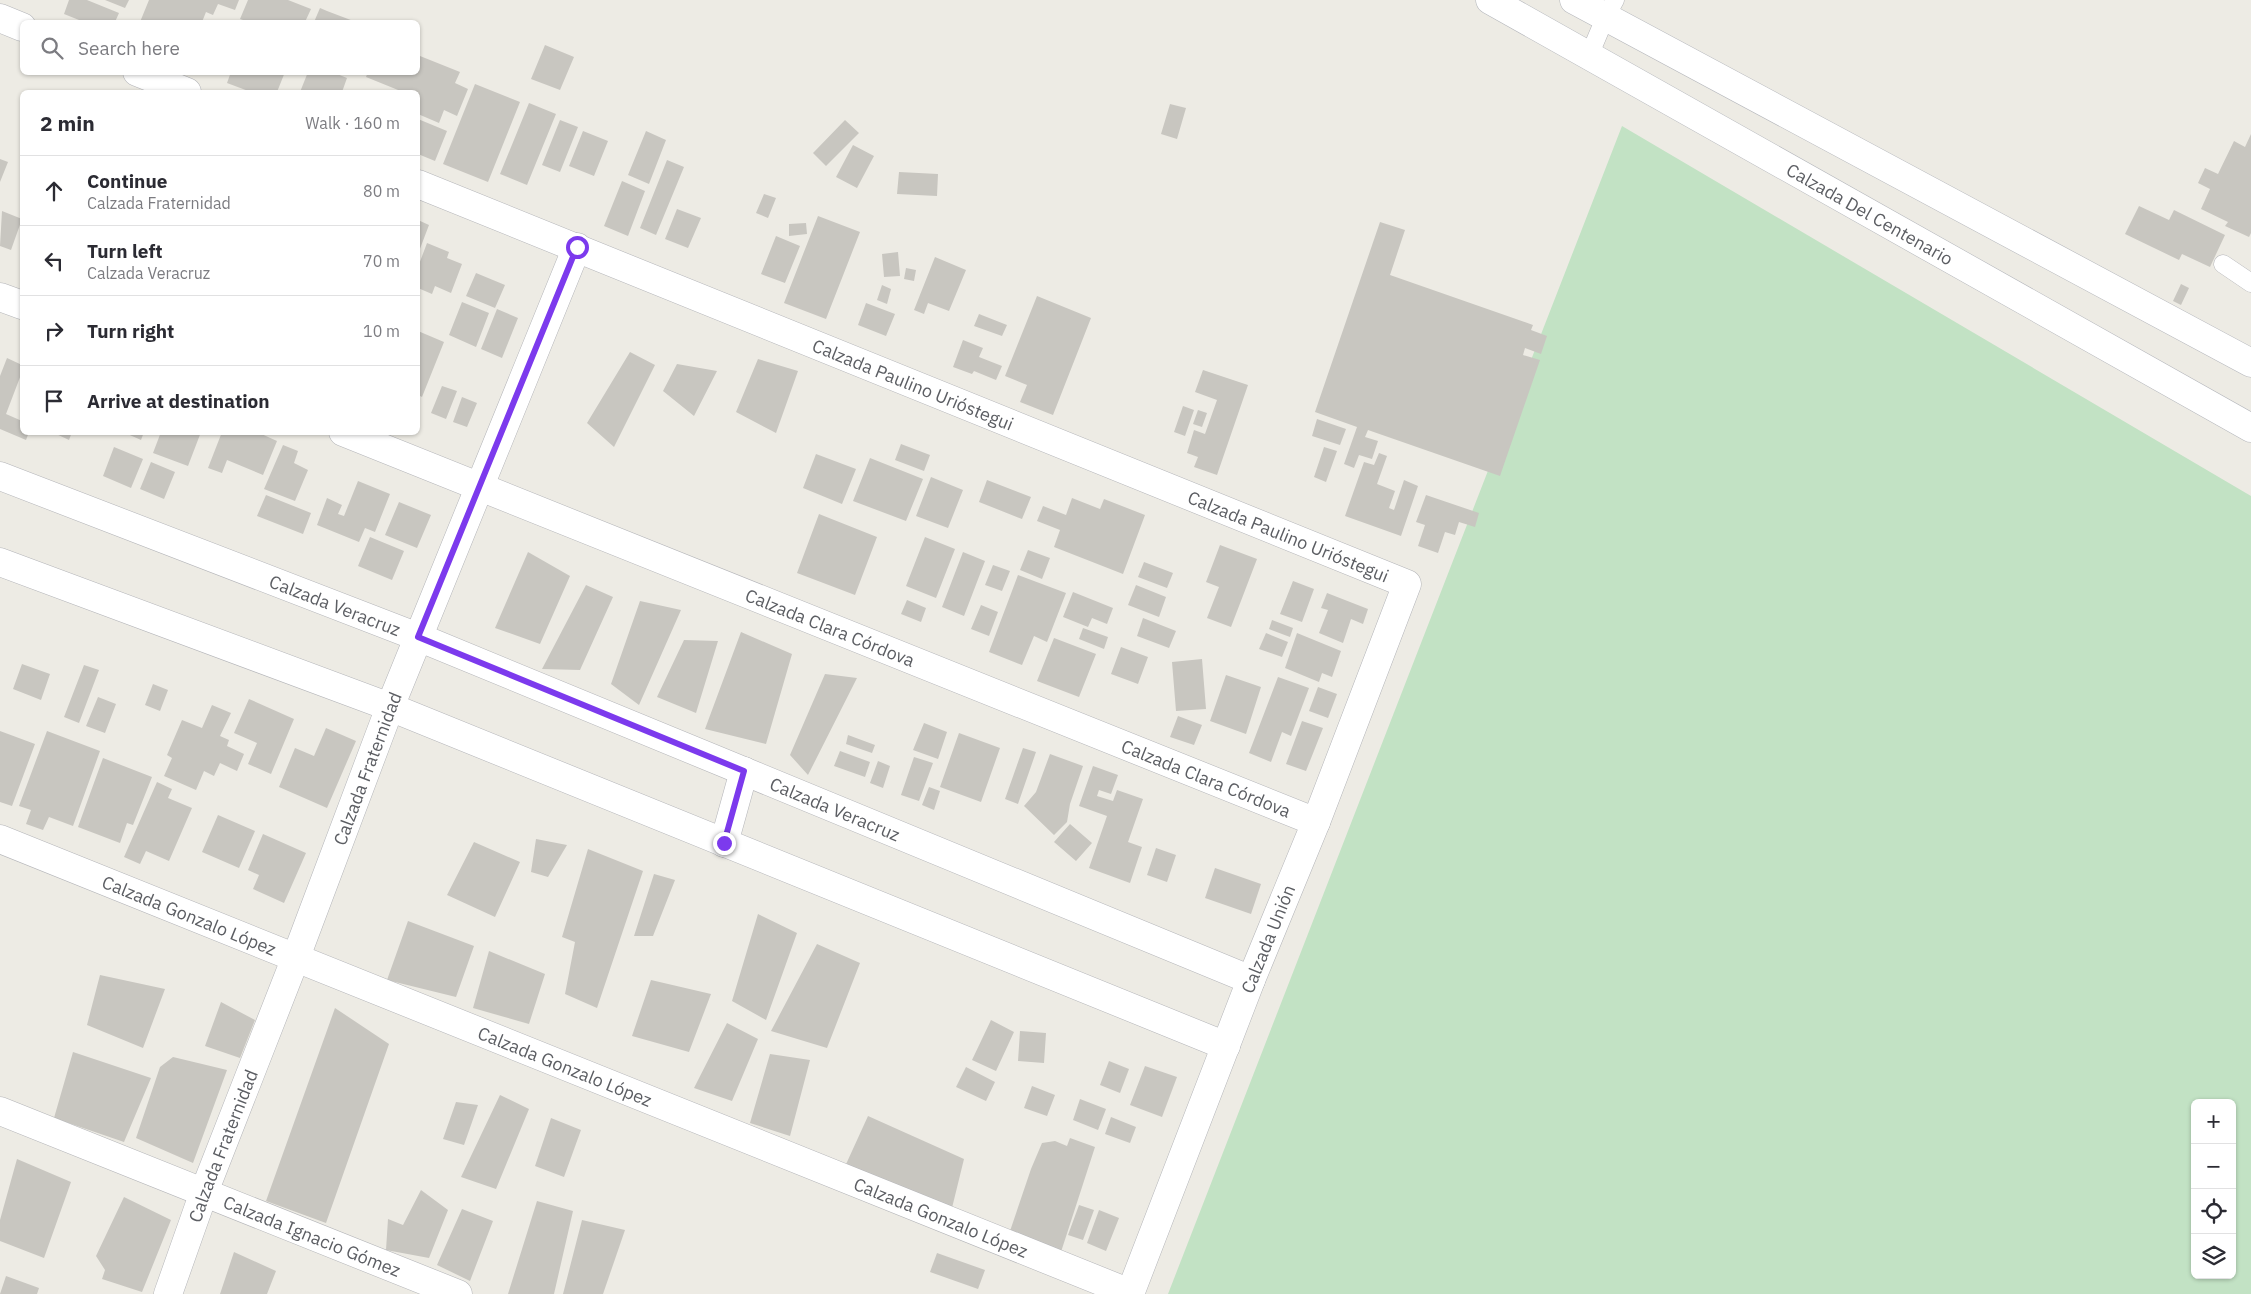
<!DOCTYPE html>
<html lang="en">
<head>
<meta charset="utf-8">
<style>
  body { margin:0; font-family:"IBM Plex Sans",sans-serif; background:#f2f2f3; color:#2b2b33 }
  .controls { position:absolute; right:15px; bottom:15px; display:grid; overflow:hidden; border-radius:8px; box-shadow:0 1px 4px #0004 }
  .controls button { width:45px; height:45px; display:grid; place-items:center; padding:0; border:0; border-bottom:1px solid #e1e1e2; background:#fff; color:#2b2b33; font:25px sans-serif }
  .stop { position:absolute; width:15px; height:15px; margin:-11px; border:4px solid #7c3aed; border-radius:50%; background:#fff }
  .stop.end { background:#7c3aed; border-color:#fff; box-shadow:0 1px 5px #0008 }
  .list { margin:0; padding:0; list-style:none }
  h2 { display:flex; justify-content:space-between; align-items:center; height:65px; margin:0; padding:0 20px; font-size:21px }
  h2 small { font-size:16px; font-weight:400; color:#7c7c81 }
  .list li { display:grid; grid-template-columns:32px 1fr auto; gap:15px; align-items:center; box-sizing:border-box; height:70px; padding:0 20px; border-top:1px solid #e1e1e2 }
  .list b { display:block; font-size:19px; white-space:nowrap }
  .list p { margin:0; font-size:16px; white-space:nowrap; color:#7c7c81 }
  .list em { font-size:16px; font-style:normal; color:#7c7c81 }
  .icon { flex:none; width:28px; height:28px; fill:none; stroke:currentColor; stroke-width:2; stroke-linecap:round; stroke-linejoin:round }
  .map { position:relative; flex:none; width:2251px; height:1294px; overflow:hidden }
  .search { position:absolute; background:#fff; box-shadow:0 1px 4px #0004; left:20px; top:20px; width:400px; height:55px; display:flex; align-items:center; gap:12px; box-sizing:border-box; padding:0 18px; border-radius:8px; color:#7c7c81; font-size:19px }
  .panel { position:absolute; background:#fff; box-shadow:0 1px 4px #0004; left:20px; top:90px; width:400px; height:345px; border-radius:8px }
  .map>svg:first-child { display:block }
  .green { fill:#c2e2c4; fill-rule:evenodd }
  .building { fill:#c8c6c0 }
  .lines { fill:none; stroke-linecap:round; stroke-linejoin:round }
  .service-casing { stroke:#b4b5b9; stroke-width:19 }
  .minor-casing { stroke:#b4b5b9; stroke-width:29 }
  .secondary-casing { stroke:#b5b7bc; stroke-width:29 }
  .service { stroke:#fff; stroke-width:18 }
  .minor { stroke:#fff; stroke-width:28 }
  .secondary { stroke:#fff; stroke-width:28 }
  .route { stroke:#7c3aed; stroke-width:6 }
  .labels { text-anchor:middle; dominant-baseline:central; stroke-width:5; stroke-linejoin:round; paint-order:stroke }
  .street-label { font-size:18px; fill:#5c5e63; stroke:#fff }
</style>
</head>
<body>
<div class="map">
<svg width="2251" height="1294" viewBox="0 0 2251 1294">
  <rect width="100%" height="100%" fill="#edebe4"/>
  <path class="green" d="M 1622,126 L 2251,496 L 2251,1294 L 1168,1294 ZM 2195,1103 L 2232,1103 L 2232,1275 L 2195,1275 Z"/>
  <path class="building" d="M 69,0 L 87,0 L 119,13 L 115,22 L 84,22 L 64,14 Z
    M 105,0 L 129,0 L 125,8 Z
    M 149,0 L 239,0 L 235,10 L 218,4 L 213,15 L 206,12 L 202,22 L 140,22 Z
    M 248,0 L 288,0 L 311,9 L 305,22 L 249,22 L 240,19 Z
    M 320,8 L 327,11 L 356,22 L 314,22 Z
    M 545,45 L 574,57 L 560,90 L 531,79 Z
    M 420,56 L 460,72 L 455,83 L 468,89 L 457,116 L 444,110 L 439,123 L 418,114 L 418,92 L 403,92 L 366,77 L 368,72 L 409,72 L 413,74 L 418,72 Z
    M 231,72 L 285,72 L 277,92 L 251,92 L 227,83 Z
    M 308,72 L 332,72 L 347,78 L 342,92 L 300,92 Z
    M 475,84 L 520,102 L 488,182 L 443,164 Z
    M 529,103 L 556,114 L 527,185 L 500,174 Z
    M 1170,104 L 1186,108 L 1177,139 L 1161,134 Z
    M 418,119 L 447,131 L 435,161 L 418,154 Z
    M 560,120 L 578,127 L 560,172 L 542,165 Z
    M 845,120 L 859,133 L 826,166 L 813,153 Z
    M 583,131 L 608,141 L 594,176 L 569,166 Z
    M 646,131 L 666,140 L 649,184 L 628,175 Z
    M 2251,134 L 2251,233 L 2249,237 L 2225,226 L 2228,222 L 2201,209 L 2210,189 L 2198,183 L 2205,168 L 2218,174 L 2234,141 L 2245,147 Z
    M 853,145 L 874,156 L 857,188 L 836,177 Z
    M 0,159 L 8,162 L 0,182 Z
    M 667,160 L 684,167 L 656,235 L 640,228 Z
    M 899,172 L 938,174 L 937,196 L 897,194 Z
    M 622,181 L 645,191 L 628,236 L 604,226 Z
    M 764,194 L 776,198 L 768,218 L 756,213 Z
    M 2139,206 L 2169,220 L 2174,210 L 2225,235 L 2210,267 L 2182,254 L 2179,260 L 2125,234 Z
    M 677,209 L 701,218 L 688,248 L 665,239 Z
    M 2,211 L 22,219 L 11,250 L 0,246 Z
    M 818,216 L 860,232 L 826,319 L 784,303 Z
    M 418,220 L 429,225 L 418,254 Z
    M 1380,222 L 1405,230 L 1390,275 L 1533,325 L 1531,330 L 1547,336 L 1541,354 L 1525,348 L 1523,355 L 1540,360 L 1500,476 L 1368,430 L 1365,437 L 1378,441 L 1372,459 L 1359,455 L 1354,468 L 1344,464 L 1357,427 L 1315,412 Z
    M 806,223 L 807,234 L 789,236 L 789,224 Z
    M 776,236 L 800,246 L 785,283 L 761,274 Z
    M 427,243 L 449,252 L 447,258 L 462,264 L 451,293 L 435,286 L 432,294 L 418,288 L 418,267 Z
    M 898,252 L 900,276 L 884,277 L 882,254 Z
    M 935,257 L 966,270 L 949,311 L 928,303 L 924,314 L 914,310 Z
    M 906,268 L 916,270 L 914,281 L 904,279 Z
    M 476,273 L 505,285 L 495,308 L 466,296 Z
    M 2181,284 L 2189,288 L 2181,305 L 2173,301 Z
    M 882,285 L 891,289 L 887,304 L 877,300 Z
    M 1037,296 L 1091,318 L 1053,415 L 1020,402 L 1027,385 L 1005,376 Z
    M 462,302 L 489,313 L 476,347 L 449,335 Z
    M 866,303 L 895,314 L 886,336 L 858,325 Z
    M 497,309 L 518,318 L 502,358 L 481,349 Z
    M 979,314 L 1007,325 L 1002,336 L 974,326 Z
    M 418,331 L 444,342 L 422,397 L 418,395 Z
    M 963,340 L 983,348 L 979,357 L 1002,366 L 996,380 L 974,371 L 972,374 L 953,367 Z
    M 630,352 L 655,365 L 614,447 L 587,423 Z
    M 7,358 L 22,365 L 22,372 L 6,414 L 22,421 L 22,432 L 29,432 L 26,440 L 0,429 L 0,376 Z
    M 758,359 L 798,371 L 776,433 L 736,412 Z
    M 677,364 L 717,371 L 694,416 L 663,391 Z
    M 1203,370 L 1248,385 L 1217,475 L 1194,467 L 1198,457 L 1187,453 L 1194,430 L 1205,434 L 1217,400 L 1195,392 Z
    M 442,386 L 457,391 L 446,419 L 431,413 Z
    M 462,397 L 477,403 L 467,427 L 453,422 Z
    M 1183,406 L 1194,410 L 1185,436 L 1174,432 Z
    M 1198,410 L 1207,413 L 1202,427 L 1193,424 Z
    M 1317,419 L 1346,429 L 1340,445 L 1312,436 Z
    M 52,432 L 72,432 L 69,440 Z
    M 123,432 L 144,432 L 141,440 Z
    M 161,432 L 201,432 L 188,466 L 153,453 Z
    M 222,432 L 257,432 L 277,441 L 263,475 L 227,460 L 222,473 L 208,468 Z
    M 901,444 L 930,455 L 924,471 L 895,460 Z
    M 283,445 L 298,451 L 294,463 L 308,470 L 295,501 L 264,489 Z
    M 114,447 L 143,459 L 131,488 L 103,476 Z
    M 1324,447 L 1337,451 L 1326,482 L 1314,477 Z
    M 1379,453 L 1387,456 L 1377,484 L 1395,491 L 1389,508 L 1394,510 L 1404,480 L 1418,486 L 1401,536 L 1345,516 L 1364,462 L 1374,465 Z
    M 816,454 L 856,469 L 842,504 L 803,488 Z
    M 870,458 L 923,479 L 906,521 L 853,501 Z
    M 151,462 L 175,472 L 164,499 L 140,489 Z
    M 931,477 L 963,490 L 948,528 L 916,516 Z
    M 987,480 L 1031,497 L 1022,519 L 979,502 Z
    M 358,481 L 390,494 L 375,532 L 365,528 L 359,542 L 317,525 L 327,498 L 342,505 L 338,514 L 344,516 Z
    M 266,495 L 311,513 L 303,534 L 257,516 Z
    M 1426,495 L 1479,513 L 1475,527 L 1459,522 L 1455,535 L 1445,532 L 1438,553 L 1418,546 L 1425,525 L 1416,522 Z
    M 1072,498 L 1100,509 L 1104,499 L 1145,515 L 1123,574 L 1054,547 L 1060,530 L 1037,521 L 1043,506 L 1066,515 Z
    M 399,502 L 431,515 L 417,548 L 385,535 Z
    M 819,514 L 877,537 L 855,595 L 797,573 Z
    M 370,537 L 404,551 L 392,580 L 358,566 Z
    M 925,537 L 955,549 L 936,598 L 906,586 Z
    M 1220,545 L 1257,559 L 1231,627 L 1207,618 L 1219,587 L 1206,582 Z
    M 1028,550 L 1050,558 L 1042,579 L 1020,570 Z
    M 528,552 L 570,576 L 540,644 L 495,628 Z
    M 963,552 L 985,561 L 964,616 L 942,607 Z
    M 1144,562 L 1173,573 L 1167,588 L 1138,577 Z
    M 993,565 L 1010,571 L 1002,591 L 985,585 Z
    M 1018,575 L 1066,593 L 1047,642 L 1034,636 L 1022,665 L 989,652 Z
    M 1293,581 L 1314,589 L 1302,622 L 1280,614 Z
    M 586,585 L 613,597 L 580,670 L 542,669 Z
    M 1136,585 L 1166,597 L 1159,617 L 1128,605 Z
    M 1073,592 L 1113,608 L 1107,624 L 1092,618 L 1088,627 L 1063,617 Z
    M 1327,593 L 1368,609 L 1363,624 L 1351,619 L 1343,643 L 1319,633 L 1328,610 L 1321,608 Z
    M 907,600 L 926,608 L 921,622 L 901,614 Z
    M 640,601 L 681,610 L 639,705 L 611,684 Z
    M 981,605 L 998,612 L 989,636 L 971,629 Z
    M 1143,618 L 1176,631 L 1169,648 L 1137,636 Z
    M 1272,620 L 1293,628 L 1290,637 L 1269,629 Z
    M 1083,628 L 1108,637 L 1104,649 L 1079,639 Z
    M 741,632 L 792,654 L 766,744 L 705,729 Z
    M 1266,633 L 1288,642 L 1282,657 L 1259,649 Z
    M 1297,633 L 1341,651 L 1332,677 L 1322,673 L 1319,682 L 1285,668 Z
    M 1054,638 L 1096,654 L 1079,697 L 1037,681 Z
    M 684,640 L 718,641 L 696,713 L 657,697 Z
    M 1121,647 L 1148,657 L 1138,684 L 1111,674 Z
    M 1202,659 L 1206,709 L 1176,711 L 1172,662 Z
    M 22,664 L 50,674 L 41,700 L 13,689 Z
    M 84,665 L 99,670 L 79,723 L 64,717 Z
    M 825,674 L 857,678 L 808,775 L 790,755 Z
    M 1226,675 L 1261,687 L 1246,734 L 1210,721 Z
    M 1278,677 L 1309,688 L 1291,736 L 1282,732 L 1271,762 L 1249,753 Z
    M 153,684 L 168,690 L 160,711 L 145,705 Z
    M 1318,687 L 1337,694 L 1328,718 L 1309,711 Z
    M 98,697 L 116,704 L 105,733 L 86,726 Z
    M 249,699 L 294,719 L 271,774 L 248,764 L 257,743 L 234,733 Z
    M 212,705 L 231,713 L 220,736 L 229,740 L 227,746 L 244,754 L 237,771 L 220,763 L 214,776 L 204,771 L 196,790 L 164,776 L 172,758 L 167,755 L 182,720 L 202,728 Z
    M 1178,716 L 1202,725 L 1194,745 L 1170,737 Z
    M 1302,721 L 1323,728 L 1306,771 L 1286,764 Z
    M 924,723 L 947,732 L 938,759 L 913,750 Z
    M 326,728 L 356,741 L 327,808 L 279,787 L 295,748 L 314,756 Z
    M 0,731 L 35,744 L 12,806 L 0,802 Z
    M 47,731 L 100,751 L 73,826 L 49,817 L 43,830 L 26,824 L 31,810 L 19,806 Z
    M 959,733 L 1000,748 L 981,802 L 940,787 Z
    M 848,735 L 875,745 L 872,753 L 846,744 Z
    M 1023,748 L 1036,752 L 1018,804 L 1005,799 Z
    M 840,751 L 870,762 L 865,777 L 834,766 Z
    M 1050,754 L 1083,766 L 1070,804 L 1067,822 L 1054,835 L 1024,806 L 1036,792 Z
    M 914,757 L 933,763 L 919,801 L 901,795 Z
    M 103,758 L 152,777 L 133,825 L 127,823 L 120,843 L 78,827 Z
    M 878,761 L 890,766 L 883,788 L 870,783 Z
    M 1093,766 L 1118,775 L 1111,794 L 1099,790 L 1097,796 L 1113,801 L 1117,790 L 1143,799 L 1128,842 L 1142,847 L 1130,883 L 1089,868 L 1107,816 L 1079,806 Z
    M 157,782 L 172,789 L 168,798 L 192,808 L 169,861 L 146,851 L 140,864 L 124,857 Z
    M 929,787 L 940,791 L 934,810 L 922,805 Z
    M 218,815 L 255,831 L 239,868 L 202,852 Z
    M 1070,824 L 1092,843 L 1076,861 L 1054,842 Z
    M 263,834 L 306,853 L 284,903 L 253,889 L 259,875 L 248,870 Z
    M 536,839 L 567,845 L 548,877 L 531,872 Z
    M 474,842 L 520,862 L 495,917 L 447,895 Z
    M 1156,848 L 1176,855 L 1167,882 L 1147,875 Z
    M 588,849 L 643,871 L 597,1008 L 565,994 L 575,942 L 562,937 Z
    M 1215,868 L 1261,884 L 1251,914 L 1205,898 Z
    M 654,874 L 675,880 L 653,936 L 634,936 Z
    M 758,914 L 797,933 L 766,1020 L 732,1001 Z
    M 408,921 L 474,946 L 456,997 L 387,980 Z
    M 817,944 L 860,963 L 827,1048 L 771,1031 Z
    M 489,951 L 545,974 L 529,1024 L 473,1008 Z
    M 100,975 L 165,989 L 143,1048 L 87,1025 Z
    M 651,980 L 711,994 L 689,1052 L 632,1036 Z
    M 221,1002 L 255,1020 L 240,1058 L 205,1046 Z
    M 335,1008 L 389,1044 L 326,1223 L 266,1201 Z
    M 991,1020 L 1014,1032 L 996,1071 L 972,1060 Z
    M 727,1023 L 758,1039 L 732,1101 L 694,1088 Z
    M 1020,1031 L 1046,1033 L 1044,1063 L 1018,1061 Z
    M 73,1052 L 151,1078 L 124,1142 L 54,1118 Z
    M 770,1054 L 810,1060 L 790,1136 L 750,1123 Z
    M 173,1057 L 227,1070 L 193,1163 L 136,1138 L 160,1067 Z
    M 1109,1061 L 1129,1069 L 1120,1093 L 1100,1085 Z
    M 1145,1066 L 1177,1077 L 1162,1117 L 1130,1105 Z
    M 966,1067 L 995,1082 L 986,1101 L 956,1087 Z
    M 1032,1086 L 1055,1095 L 1047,1116 L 1024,1108 Z
    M 500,1095 L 529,1109 L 496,1189 L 461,1177 Z
    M 1080,1099 L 1106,1109 L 1098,1130 L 1073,1120 Z
    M 456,1102 L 478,1105 L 464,1145 L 443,1139 Z
    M 868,1116 L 964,1159 L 951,1212 L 842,1173 Z
    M 1111,1117 L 1136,1127 L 1130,1143 L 1105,1134 Z
    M 551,1118 L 581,1130 L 564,1177 L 535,1166 Z
    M 1070,1138 L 1095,1147 L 1060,1255 L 1009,1234 L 1031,1169 L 1042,1143 L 1055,1141 L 1067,1146 Z
    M 17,1159 L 71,1182 L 44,1258 L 0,1241 L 0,1220 Z
    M 421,1190 L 448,1210 L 429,1258 L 386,1250 L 388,1219 L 403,1225 Z
    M 124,1197 L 171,1220 L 142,1292 L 102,1279 L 105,1270 L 96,1256 Z
    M 537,1201 L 573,1211 L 554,1294 L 508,1294 Z
    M 1079,1205 L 1094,1210 L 1083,1240 L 1068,1235 Z
    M 462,1209 L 493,1221 L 470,1281 L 437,1265 Z
    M 1099,1210 L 1119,1218 L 1106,1251 L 1087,1243 Z
    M 582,1220 L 625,1230 L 603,1294 L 563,1294 Z
    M 234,1252 L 276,1271 L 267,1294 L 220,1294 Z
    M 937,1253 L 985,1270 L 978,1289 L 930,1272 Z
    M 6,1276 L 39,1288 L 37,1294 L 0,1294 Z"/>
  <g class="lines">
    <defs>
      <path id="service" d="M 1589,56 L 1605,18 L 1615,0
        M 2223,264 L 2251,283"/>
      <g id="minor">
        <path d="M 0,18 L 22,27"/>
        <path d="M 137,72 L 187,92"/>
        <path id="s1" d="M 418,184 L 1407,584 L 1316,822 L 1251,980 L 1130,1294"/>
        <path d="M 0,297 L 22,305"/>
        <path id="s2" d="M 343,432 L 1316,822"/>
        <path id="s3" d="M 0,476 L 418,637 L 1251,980"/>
        <path d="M 0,562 L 390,707 L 1226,1046"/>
        <path id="s4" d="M 0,839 L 1130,1293"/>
        <path d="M 724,843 L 744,771"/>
        <path id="s5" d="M 0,1111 L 458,1294"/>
        <path id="s6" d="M 168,1294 L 204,1192 L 296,957 L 390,707 L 577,247"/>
      </g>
      <g id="secondary">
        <path id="s7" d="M 1490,0 L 2251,428"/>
        <path d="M 1574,0 L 2251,363"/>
      </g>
    </defs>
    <use href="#service" class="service-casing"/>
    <use href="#minor" class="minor-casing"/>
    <use href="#secondary" class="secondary-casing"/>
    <use href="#service" class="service"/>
    <use href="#minor" class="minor"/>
    <use href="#secondary" class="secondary"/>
  </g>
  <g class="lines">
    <path class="route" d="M 577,247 L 418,637 L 744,771 L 724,843"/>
  </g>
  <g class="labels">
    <g class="street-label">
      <text stroke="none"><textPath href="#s7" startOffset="436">Calzada Del Centenario</textPath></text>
      <text stroke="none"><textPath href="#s1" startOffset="534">Calzada Paulino Urióstegui</textPath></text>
      <text stroke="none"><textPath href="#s1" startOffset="939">Calzada Paulino Urióstegui</textPath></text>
      <text stroke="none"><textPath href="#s3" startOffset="359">Calzada Veracruz</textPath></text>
      <text stroke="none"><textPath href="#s2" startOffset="525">Calzada Clara Córdova</textPath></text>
      <text stroke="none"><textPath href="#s6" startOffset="562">Calzada Fraternidad</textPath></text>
      <text stroke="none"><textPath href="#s2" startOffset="930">Calzada Clara Córdova</textPath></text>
      <text stroke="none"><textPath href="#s3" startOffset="899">Calzada Veracruz</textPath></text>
      <text stroke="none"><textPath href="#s4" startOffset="204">Calzada Gonzalo López</textPath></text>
      <text transform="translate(1268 939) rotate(-68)">Calzada Unión</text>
      <text stroke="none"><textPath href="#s4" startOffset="609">Calzada Gonzalo López</textPath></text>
      <text stroke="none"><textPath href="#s6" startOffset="158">Calzada Fraternidad</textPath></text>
      <text stroke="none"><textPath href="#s4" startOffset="1014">Calzada Gonzalo López</textPath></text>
      <text stroke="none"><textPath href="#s5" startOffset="336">Calzada Ignacio Gómez</textPath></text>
    </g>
  </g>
</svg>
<div class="controls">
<button>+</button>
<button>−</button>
<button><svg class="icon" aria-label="locate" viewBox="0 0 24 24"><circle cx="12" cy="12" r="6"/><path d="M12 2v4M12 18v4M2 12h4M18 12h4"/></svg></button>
<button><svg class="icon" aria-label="layers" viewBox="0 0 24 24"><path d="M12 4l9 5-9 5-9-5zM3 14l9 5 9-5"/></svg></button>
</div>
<div class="stop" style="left:577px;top:247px"></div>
<div class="stop end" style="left:724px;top:843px"></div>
<div class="search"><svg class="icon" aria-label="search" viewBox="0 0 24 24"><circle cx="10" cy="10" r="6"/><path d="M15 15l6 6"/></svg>Search here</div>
<section class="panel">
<h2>2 min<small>Walk · 160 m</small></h2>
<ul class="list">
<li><svg class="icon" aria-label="ahead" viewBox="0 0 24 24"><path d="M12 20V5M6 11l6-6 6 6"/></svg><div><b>Continue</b><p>Calzada Fraternidad</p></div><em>80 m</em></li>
<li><svg class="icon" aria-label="left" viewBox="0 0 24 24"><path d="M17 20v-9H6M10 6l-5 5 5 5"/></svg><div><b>Turn left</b><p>Calzada Veracruz</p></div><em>70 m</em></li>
<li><svg class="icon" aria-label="right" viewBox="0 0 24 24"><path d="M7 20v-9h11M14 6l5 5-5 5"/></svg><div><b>Turn right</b></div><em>10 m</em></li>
<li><svg class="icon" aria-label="arrive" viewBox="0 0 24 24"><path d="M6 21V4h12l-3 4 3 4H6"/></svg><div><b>Arrive at destination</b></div></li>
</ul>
</section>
</div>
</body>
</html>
